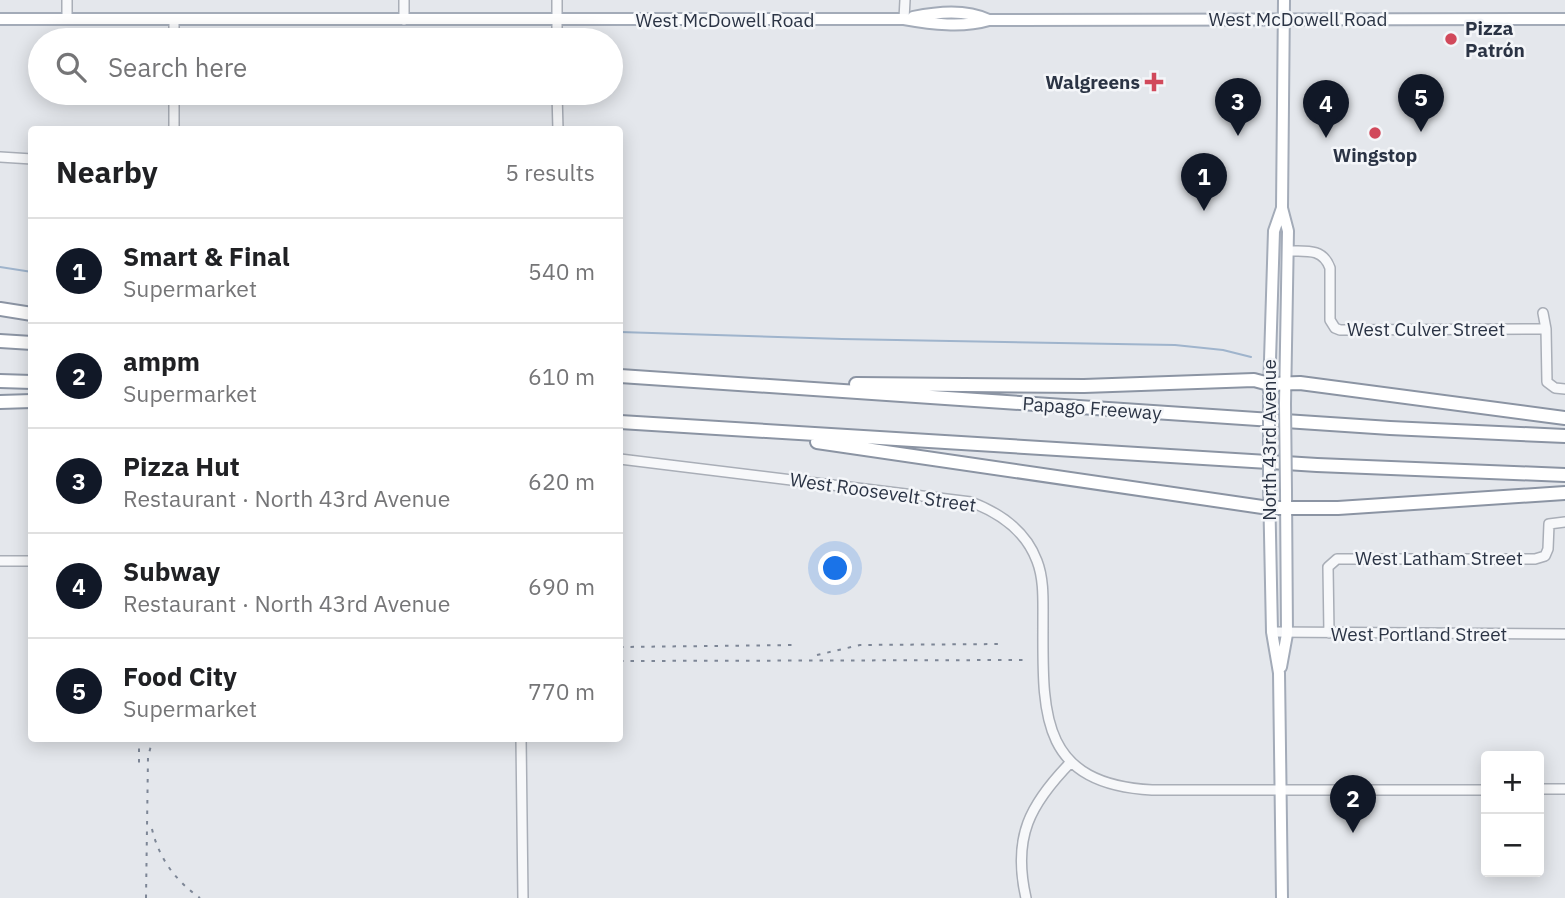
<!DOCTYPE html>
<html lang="en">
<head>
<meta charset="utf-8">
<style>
  body { margin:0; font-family:"IBM Plex Sans",sans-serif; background:#f2f2f2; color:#202124 }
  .controls { position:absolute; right:21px; bottom:21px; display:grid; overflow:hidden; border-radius:7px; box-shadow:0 4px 18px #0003 }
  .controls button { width:63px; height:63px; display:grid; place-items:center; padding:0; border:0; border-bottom:2px solid #e0e0e0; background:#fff; color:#202124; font:35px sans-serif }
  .you { position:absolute; left:836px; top:569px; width:24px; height:24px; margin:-18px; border:5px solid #fff; border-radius:50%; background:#1a73e8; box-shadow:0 0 0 10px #1a73e833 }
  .badge { display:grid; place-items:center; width:46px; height:46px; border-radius:50%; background:#111827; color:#fff; font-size:23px; font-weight:700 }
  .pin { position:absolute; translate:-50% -58px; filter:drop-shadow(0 2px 4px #0008) }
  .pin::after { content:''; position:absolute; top:37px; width:24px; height:21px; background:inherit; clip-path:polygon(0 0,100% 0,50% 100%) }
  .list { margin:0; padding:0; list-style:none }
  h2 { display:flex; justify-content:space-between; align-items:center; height:91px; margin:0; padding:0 28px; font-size:30px }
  h2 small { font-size:23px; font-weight:400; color:#757577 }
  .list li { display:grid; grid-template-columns:46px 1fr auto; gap:21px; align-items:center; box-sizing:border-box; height:105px; padding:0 28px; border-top:2px solid #e0e0e0 }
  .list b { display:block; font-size:26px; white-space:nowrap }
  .list p { margin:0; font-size:23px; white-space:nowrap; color:#757577 }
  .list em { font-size:23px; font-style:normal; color:#757577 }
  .icon { flex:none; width:38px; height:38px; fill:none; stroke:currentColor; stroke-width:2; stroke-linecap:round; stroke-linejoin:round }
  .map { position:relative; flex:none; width:1565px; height:898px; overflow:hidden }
  .search { position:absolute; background:#fff; box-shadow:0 4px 18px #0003; left:28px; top:28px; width:595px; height:77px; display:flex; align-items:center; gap:18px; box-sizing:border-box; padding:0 24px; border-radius:38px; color:#757577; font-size:26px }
  .panel { position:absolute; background:#fff; box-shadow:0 4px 18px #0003; left:28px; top:126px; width:595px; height:616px; border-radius:7px }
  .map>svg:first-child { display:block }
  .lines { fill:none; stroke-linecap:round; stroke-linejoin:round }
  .stream { stroke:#9fb4cc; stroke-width:2 }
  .minor-casing { stroke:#a9aeb7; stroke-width:12 }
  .major-casing { stroke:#a3abb8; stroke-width:14 }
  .highway-casing { stroke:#8b94a3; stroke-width:16 }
  .minor { stroke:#f7f8fa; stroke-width:9 }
  .major { stroke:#fff; stroke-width:10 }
  .highway { stroke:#fff; stroke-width:12 }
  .rail { stroke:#7d8696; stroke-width:2; stroke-dasharray:3.5 7; stroke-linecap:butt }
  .major-bridge-casing { stroke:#a3abb8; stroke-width:14; stroke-linecap:butt }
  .major-bridge { stroke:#fff; stroke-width:10 }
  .poi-dot { fill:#d1495b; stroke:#f4f6f9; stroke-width:2.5 }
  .labels { text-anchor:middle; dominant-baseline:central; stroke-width:5; stroke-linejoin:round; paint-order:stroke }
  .street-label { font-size:19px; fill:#2b3445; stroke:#f4f6f9 }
  .poi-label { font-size:19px; font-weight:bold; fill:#2b3445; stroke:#f4f6f9; text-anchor:start }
</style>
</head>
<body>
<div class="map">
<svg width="1565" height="898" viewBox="0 0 1565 898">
  <rect width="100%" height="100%" fill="#e4e7ec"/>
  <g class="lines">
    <path class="stream" d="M 0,267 L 32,272
      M 620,332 L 842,339 L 1175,345 L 1223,350 L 1251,357"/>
    <defs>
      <path id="minor" d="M 67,19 L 67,0
        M 174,19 L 174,40
        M 904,19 L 905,0
        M 404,20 L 404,0
        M 557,40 L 557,0
        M 174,93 L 174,130
        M 557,93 L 558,130
        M 0,157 L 32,159
        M 1288,251 C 1306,251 1323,248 1330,268 L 1330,320 L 1335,328 L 1340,330 L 1546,329
        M 1543,313 L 1546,329 L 1547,382 L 1555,388 L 1565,389
        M 620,459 L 971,502 C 1000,513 1026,531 1037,561 C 1044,579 1043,600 1043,620 C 1043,710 1037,784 1152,790 L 1486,790
        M 0,561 L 32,561
        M 1272,632 L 1565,634
        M 1329,633 L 1328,567 L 1337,559 L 1535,559 L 1545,556 L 1548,549 L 1549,524 L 1565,522
        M 521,738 L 523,898
        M 1539,789 L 1565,789
        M 1026,898 C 1012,837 1030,804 1071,762"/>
      <path id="major" d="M 1284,0 L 1282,208 L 1288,231 L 1285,404
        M 913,17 C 938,12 965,9 989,20
        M 0,19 L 904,19 C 932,24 962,28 989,20 L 1565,19
        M 1269,392 L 1274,231 L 1282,208
        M 1269,486 L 1272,632 L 1279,673 L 1282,898
        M 1281,667 L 1287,634 L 1286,492"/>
      <path id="highway" d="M 0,309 L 32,314
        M 0,341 L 32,343
        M 620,376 L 1390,428 L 1565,436
        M 0,381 L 32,382
        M 856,384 L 1084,386 L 1254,380 L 1269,384 L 1300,383 L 1565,418
        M 0,402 L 32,401
        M 620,422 L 1317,465 L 1565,475
        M 817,442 L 1269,508 L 1338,508 L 1565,493"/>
    </defs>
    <use href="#minor" class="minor-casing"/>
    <use href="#major" class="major-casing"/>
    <use href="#highway" class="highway-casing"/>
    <use href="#minor" class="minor"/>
    <use href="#major" class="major"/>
    <use href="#highway" class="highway"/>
    <path class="rail" d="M 620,647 L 797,645
      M 817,655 L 860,645 L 1002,644
      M 620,661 L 1025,660
      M 139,738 L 139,766
      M 152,829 C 159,859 176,881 200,898
      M 146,898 L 148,757 L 153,738"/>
    <defs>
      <path id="major-bridge" d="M 1269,395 L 1269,486
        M 1285,404 L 1286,492"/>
    </defs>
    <use href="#major-bridge" class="major-bridge-casing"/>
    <use href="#major-bridge" class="major-bridge"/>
  </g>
  <g class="poi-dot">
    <circle cx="1451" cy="39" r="7"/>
    <path d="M1150.5 71.5h7v7h7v7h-7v7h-7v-7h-7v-7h7z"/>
    <circle cx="1375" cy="133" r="7"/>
  </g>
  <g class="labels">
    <g class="street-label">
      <text x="1298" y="19">West McDowell Road</text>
      <text x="725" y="20">West McDowell Road</text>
      <text x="1426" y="329">West Culver Street</text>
      <text transform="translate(1092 408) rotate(4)">Papago Freeway</text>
      <text transform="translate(1269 440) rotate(-90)">North 43rd Avenue</text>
      <text transform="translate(883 492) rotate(8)">West Roosevelt Street</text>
      <text x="1439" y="558">West Latham Street</text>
      <text x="1419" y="634">West Portland Street</text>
    </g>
    <g class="poi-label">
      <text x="1465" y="28">Pizza<tspan x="1465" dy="22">Patrón</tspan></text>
      <text x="1140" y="82" text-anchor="end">Walgreens</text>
      <text x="1375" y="155" text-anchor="middle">Wingstop</text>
    </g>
  </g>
</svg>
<div class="controls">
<button>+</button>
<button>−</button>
</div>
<div class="you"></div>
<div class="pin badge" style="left:1204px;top:211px">1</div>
<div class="pin badge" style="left:1353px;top:833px">2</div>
<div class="pin badge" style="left:1238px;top:136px">3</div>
<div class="pin badge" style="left:1326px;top:138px">4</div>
<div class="pin badge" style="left:1421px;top:132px">5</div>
<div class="search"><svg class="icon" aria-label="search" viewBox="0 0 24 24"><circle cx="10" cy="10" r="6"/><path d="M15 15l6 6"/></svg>Search here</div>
<section class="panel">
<h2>Nearby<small>5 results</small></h2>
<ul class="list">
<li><span class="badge">1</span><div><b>Smart &amp; Final</b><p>Supermarket</p></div><em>540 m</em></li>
<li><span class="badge">2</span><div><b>ampm</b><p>Supermarket</p></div><em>610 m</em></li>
<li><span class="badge">3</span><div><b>Pizza Hut</b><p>Restaurant · North 43rd Avenue</p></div><em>620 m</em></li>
<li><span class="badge">4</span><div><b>Subway</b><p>Restaurant · North 43rd Avenue</p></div><em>690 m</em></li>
<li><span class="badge">5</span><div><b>Food City</b><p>Supermarket</p></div><em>770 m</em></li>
</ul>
</section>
</div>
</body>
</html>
